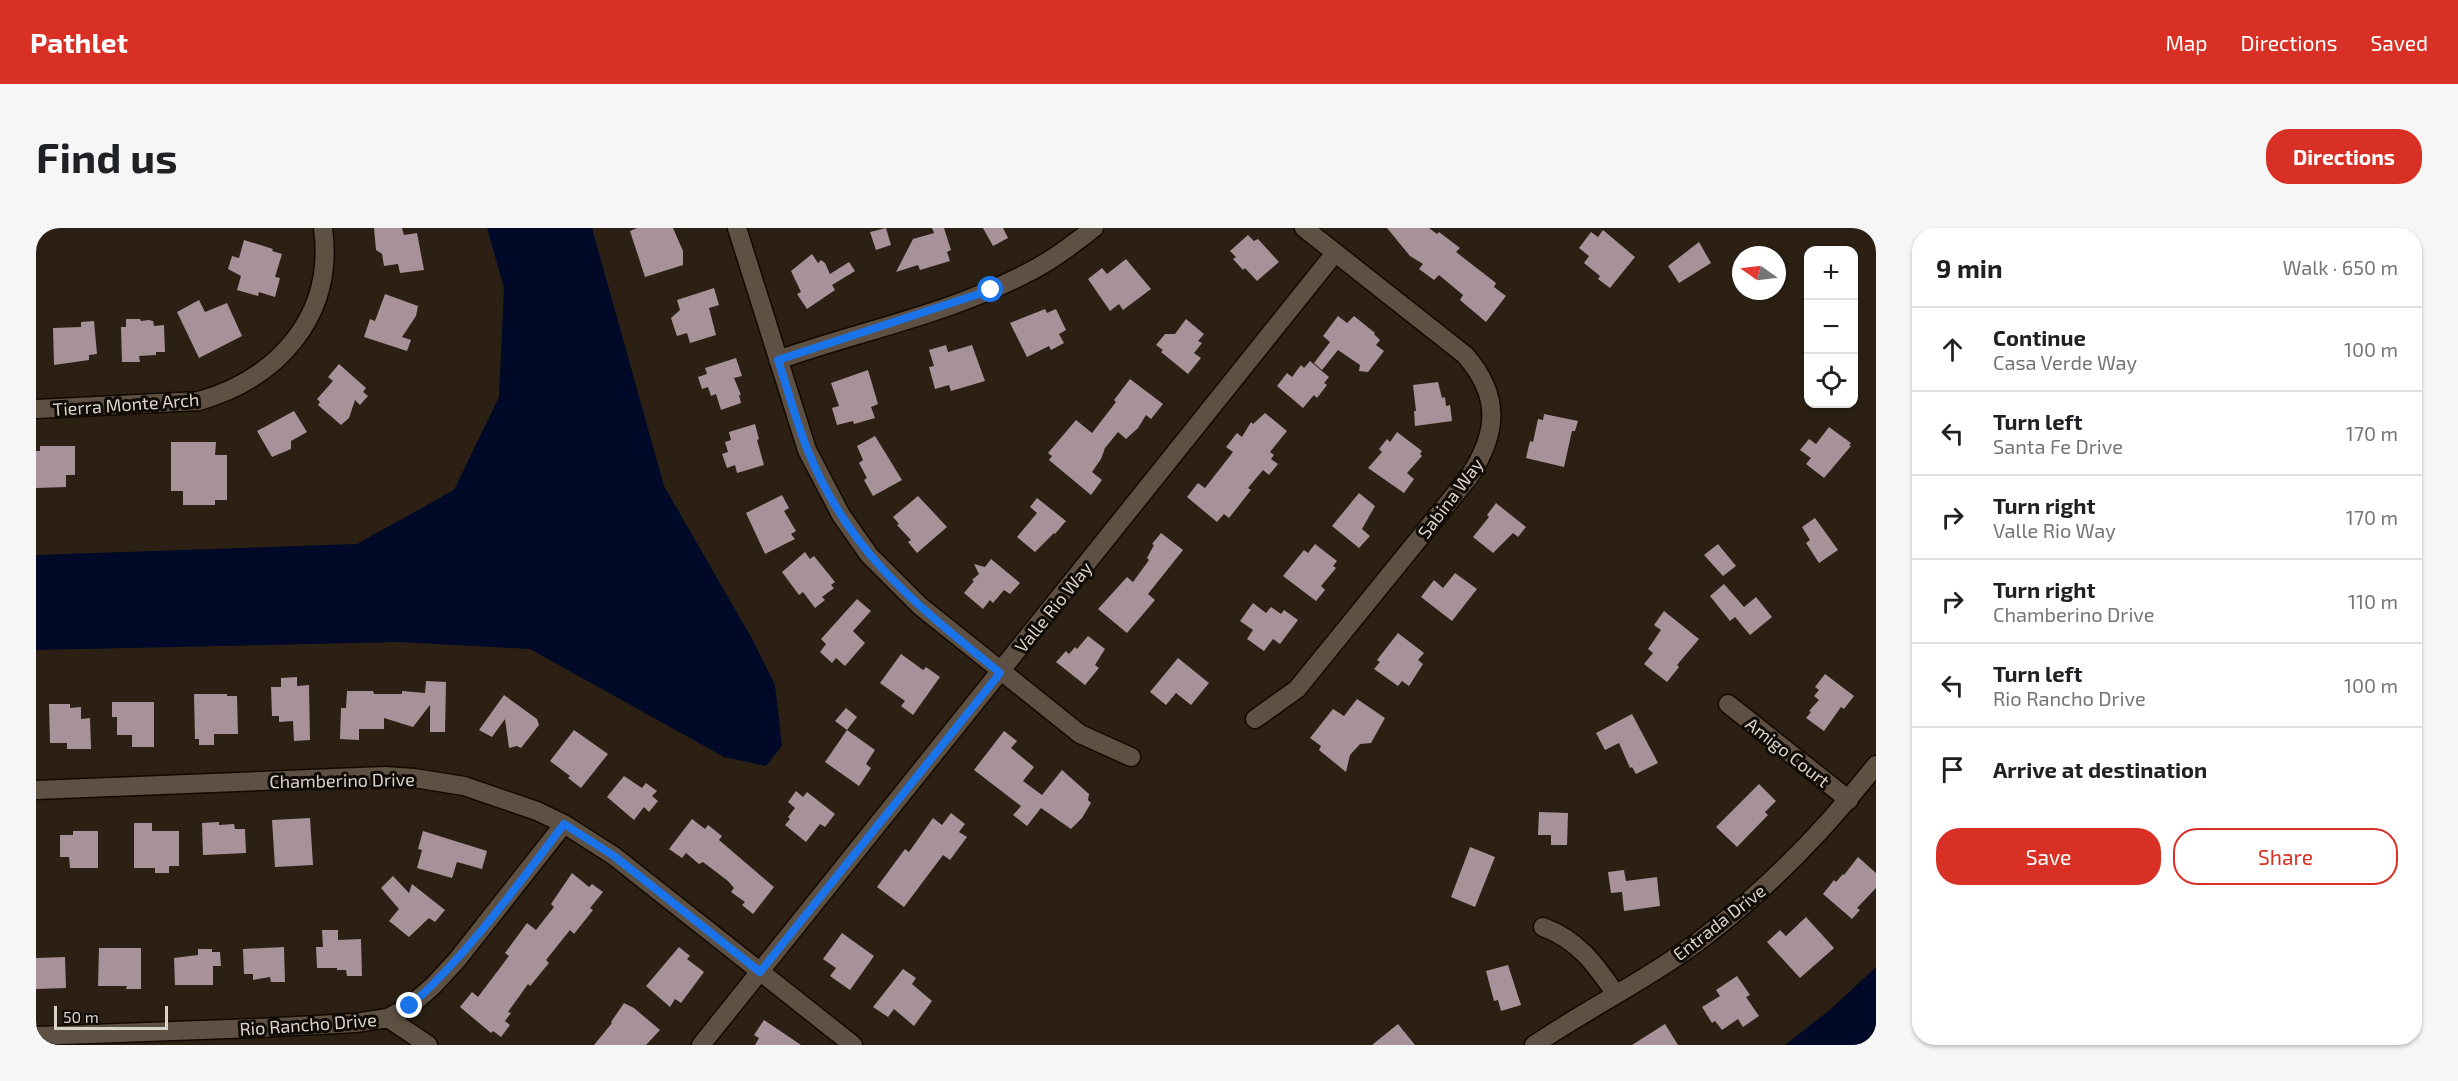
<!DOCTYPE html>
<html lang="en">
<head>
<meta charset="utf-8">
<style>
  body { margin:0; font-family:"Exo 2",sans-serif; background:#f6f6f6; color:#202124 }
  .controls { position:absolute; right:18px; top:18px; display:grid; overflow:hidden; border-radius:12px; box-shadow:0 2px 4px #0004 }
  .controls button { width:54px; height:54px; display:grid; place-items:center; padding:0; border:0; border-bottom:2px solid #e0e0e0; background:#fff; color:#202124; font:30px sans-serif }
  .compass { position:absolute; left:1696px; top:18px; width:54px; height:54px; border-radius:50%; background:#fff; box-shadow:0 2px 4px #0004; rotate:284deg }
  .scale { position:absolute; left:18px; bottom:15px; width:114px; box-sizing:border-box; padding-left:6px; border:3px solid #dad3ca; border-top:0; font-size:16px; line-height:21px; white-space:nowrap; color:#dad3ca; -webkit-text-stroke:4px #100b06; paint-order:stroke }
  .stop { position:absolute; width:18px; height:18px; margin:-14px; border:4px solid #1a73e8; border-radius:50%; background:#fff }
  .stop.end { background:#1a73e8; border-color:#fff; box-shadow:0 2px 6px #0008 }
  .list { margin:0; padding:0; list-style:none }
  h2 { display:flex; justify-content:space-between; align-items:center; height:78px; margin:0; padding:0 24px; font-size:26px }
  h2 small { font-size:20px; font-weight:400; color:#757577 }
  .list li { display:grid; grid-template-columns:39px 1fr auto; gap:18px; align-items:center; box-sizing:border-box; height:84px; padding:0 24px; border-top:2px solid #e0e0e0 }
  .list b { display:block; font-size:22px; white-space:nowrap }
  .list p { margin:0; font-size:20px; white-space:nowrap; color:#757577 }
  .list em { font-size:20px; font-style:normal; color:#757577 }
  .actions { display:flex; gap:12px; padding:18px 24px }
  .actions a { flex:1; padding:14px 0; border:2px solid #d93025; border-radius:24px; text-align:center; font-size:21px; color:#d93025 }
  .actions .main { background:#d93025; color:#fff }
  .icon { flex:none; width:33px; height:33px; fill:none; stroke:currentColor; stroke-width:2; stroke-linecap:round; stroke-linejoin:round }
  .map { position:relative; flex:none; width:1840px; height:817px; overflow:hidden; border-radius:24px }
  header { display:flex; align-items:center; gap:36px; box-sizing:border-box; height:84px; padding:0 30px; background:#d93025; color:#fff }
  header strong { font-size:28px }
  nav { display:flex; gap:33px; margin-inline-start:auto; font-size:21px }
  .intro { display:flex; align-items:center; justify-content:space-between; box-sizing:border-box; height:144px; padding:0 36px }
  h1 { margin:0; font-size:42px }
  .button { padding:15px 27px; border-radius:24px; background:#d93025; color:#fff; font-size:21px; font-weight:700 }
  main { display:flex; gap:36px; padding:0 36px }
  aside { flex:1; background:#fff; border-radius:24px; box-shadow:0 2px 4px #0004 }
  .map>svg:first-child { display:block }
  .water { fill:#000927 }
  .building { fill:#a89299 }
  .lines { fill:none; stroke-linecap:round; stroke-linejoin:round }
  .minor-casing { stroke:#130901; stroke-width:21 }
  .minor { stroke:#5e5143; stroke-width:18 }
  .route { stroke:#1a73e8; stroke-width:8 }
  .labels { text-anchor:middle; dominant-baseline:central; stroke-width:6; stroke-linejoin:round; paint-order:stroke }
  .street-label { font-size:18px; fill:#dad3ca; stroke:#100b06 }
</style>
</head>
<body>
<header>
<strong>Pathlet</strong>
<nav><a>Map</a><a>Directions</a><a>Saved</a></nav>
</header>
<div class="intro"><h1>Find us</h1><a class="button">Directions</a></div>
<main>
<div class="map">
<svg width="1840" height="817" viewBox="0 0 1840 817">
  <rect width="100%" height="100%" fill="#2b2013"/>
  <path class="water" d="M 451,0 L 556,0 L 628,258 L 715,409 L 739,457 L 746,518 L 730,538 L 688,529 L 494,421 L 363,414 L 0,422 L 0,327 L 321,316 L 418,262 L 463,169 L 468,60 Z
    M 1840,739 L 1840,814 L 1837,817 L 1749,817 L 1796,780 Z"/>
  <path class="building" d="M 338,0 L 366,0 L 368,7 L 381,5 L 388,42 L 364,45 L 362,36 L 348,38 L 346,26 L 340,22 Z
    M 601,0 L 637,0 L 647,23 L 647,37 L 609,49 L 594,3 Z
    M 850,0 L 855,17 L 840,22 L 834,4 Z
    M 896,0 L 908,0 L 915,22 L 911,24 L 914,33 L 884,42 L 882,37 L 860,44 L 877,11 L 898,5 Z
    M 947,0 L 967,0 L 972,10 L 957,18 Z
    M 1351,0 L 1393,0 L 1401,6 L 1403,4 L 1424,20 L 1420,24 L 1460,55 L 1458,59 L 1470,68 L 1450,94 L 1424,72 L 1427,67 L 1403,47 L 1398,52 L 1383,41 L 1387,36 L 1374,28 Z
    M 1567,2 L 1599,29 L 1574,60 L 1562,51 L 1564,48 L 1548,35 L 1553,28 L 1543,20 L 1555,4 L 1562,9 Z
    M 1212,7 L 1218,13 L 1222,11 L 1243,34 L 1221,53 L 1209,40 L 1207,42 L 1197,31 L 1200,29 L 1194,23 Z
    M 208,12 L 237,21 L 236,23 L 246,26 L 239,49 L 244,50 L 239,69 L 223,64 L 222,68 L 201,62 L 205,48 L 192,41 L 196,28 L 203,30 Z
    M 1663,14 L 1675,35 L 1643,55 L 1632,38 Z
    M 776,26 L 782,35 L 785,32 L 789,35 L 794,46 L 813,34 L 819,43 L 796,57 L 799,62 L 771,81 L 761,66 L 765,64 L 755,43 Z
    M 1090,31 L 1115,61 L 1087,82 L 1083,76 L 1074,83 L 1052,51 L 1066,40 L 1071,46 Z
    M 678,60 L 683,77 L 673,80 L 680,107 L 654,115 L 651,105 L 641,108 L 635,90 L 644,82 L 641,72 Z
    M 349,66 L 382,78 L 380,88 L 366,109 L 375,112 L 371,123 L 328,109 L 334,91 L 339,93 Z
    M 163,72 L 169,84 L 191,75 L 206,108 L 163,130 L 141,84 Z
    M 1009,81 L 1011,85 L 1020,81 L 1030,102 L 1023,106 L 1028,115 L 1015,122 L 1013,118 L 991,129 L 974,95 Z
    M 1302,88 L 1311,95 L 1318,88 L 1339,105 L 1338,106 L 1344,112 L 1340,117 L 1348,123 L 1332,144 L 1323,143 L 1324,137 L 1302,122 L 1286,142 L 1278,135 L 1294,114 L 1287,108 Z
    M 90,91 L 104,91 L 105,93 L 113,92 L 117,93 L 118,98 L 128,97 L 129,124 L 120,124 L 120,127 L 103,128 L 104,134 L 86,134 L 85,99 L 90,99 Z
    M 1150,91 L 1168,106 L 1162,113 L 1166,115 L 1158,125 L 1165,130 L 1152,146 L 1125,124 L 1127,122 L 1120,117 L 1129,106 L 1139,106 Z
    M 58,93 L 61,126 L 53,127 L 53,132 L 18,137 L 17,100 L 45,99 L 45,94 Z
    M 910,117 L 912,124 L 936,117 L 949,153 L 915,163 L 913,157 L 899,161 L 893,139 L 898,138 L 893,122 Z
    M 700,130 L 706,148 L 698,150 L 705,167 L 703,167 L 705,175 L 685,182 L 680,166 L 675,168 L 672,159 L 666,161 L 662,149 L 671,146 L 669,140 Z
    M 1274,133 L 1293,149 L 1288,155 L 1291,157 L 1281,170 L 1278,167 L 1267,180 L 1241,158 L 1251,145 L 1256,149 L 1265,137 L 1268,140 Z
    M 303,136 L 330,160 L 327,164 L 332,168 L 324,177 L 319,172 L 313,190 L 305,197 L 282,177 L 284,174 L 281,171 L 297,153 L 292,149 Z
    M 832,142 L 842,176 L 835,179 L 839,190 L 818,196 L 817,193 L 801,197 L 796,180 L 803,178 L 795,155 Z
    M 1094,151 L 1127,176 L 1115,191 L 1110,187 L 1102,200 L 1090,211 L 1082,204 L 1069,220 L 1065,231 L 1056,244 L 1066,252 L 1055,267 L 1013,232 L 1016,228 L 1012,225 L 1040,192 L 1056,205 L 1080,174 L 1078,172 Z
    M 1402,154 L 1406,170 L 1409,169 L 1410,178 L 1414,177 L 1416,193 L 1379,198 L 1378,183 L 1380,183 L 1377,157 Z
    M 258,183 L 271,204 L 255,213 L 255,221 L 236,229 L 221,203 Z
    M 1229,185 L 1251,203 L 1234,224 L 1238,227 L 1235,231 L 1242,236 L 1233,247 L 1227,242 L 1212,260 L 1215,262 L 1193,290 L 1188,286 L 1181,294 L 1151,269 L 1162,255 L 1169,260 L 1197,224 L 1190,219 L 1201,205 L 1206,209 L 1215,194 L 1217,196 Z
    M 1508,186 L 1542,193 L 1539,203 L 1536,203 L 1528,239 L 1490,230 L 1494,213 L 1497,214 L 1502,191 L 1507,192 Z
    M 719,196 L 723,211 L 721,212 L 728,237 L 701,245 L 699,237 L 691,240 L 686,226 L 692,224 L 689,214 L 695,212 L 693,204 Z
    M 1793,199 L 1815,215 L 1813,217 L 1815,218 L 1788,250 L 1770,236 L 1775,230 L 1764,222 L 1773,211 L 1780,216 Z
    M 1361,204 L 1386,223 L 1384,226 L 1386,228 L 1371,245 L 1378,251 L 1368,265 L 1332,240 L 1346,224 L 1343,221 L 1351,211 L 1354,214 Z
    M 839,208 L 866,252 L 837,268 L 828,252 L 831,250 L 823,235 L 827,232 L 821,218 Z
    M 135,214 L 180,214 L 179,227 L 191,227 L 191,272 L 179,272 L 179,277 L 147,277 L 147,263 L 135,263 Z
    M 4,218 L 39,218 L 39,247 L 30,247 L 30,259 L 0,260 L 0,223 L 4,223 Z
    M 1323,265 L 1339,278 L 1326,301 L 1334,308 L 1323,320 L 1296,298 Z
    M 746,267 L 753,280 L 748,283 L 760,303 L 755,306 L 759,311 L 729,326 L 710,285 Z
    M 882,268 L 911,299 L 881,325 L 872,314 L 875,312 L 861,297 L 863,296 L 857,289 Z
    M 1001,270 L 1030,293 L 1019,306 L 1018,305 L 999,324 L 981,309 L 1001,285 L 994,279 Z
    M 1460,275 L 1490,299 L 1482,309 L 1477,305 L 1457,325 L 1437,309 L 1453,289 L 1451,287 Z
    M 1779,290 L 1802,322 L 1783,335 L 1770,315 L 1774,312 L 1766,299 Z
    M 1125,305 L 1147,322 L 1112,366 L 1119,372 L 1091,405 L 1062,381 L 1091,349 L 1097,354 L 1113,332 L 1111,330 L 1118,317 L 1116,316 Z
    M 1279,316 L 1301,333 L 1297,338 L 1300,340 L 1285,358 L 1289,362 L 1280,373 L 1247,348 L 1268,322 L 1272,325 Z
    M 1682,316 L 1700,338 L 1687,348 L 1668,327 Z
    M 769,324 L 774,331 L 778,328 L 799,354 L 795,357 L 798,360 L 786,369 L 789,372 L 779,380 L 767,364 L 763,367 L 746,344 Z
    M 955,331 L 984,355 L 974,366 L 968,362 L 957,375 L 954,372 L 947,381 L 928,365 L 938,353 L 936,352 L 943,346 L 938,336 L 949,339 Z
    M 1419,345 L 1441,361 L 1416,393 L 1385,369 L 1398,352 L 1407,360 Z
    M 1688,356 L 1708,379 L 1720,369 L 1736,389 L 1714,407 L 1699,389 L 1694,393 L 1674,368 Z
    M 821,371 L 835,383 L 817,403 L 829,415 L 809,438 L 800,430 L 796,435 L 784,424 L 790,416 L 785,411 Z
    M 1217,375 L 1230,385 L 1235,379 L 1245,386 L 1248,382 L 1262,392 L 1244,416 L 1237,411 L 1228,423 L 1211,411 L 1217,402 L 1204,393 Z
    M 1628,383 L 1663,411 L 1641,437 L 1643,439 L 1631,454 L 1608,436 L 1617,425 L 1612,421 L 1625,402 L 1618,397 Z
    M 1362,405 L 1388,425 L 1382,432 L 1387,436 L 1373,458 L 1366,453 L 1362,458 L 1338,441 L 1344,434 L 1341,432 Z
    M 1052,408 L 1069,421 L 1059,437 L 1063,440 L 1049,457 L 1020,434 L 1030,423 L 1033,426 L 1039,419 L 1041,421 Z
    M 865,426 L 887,442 L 890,439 L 904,449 L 877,487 L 865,478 L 869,473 L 844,455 Z
    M 1142,430 L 1173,455 L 1155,477 L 1140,465 L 1130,477 L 1114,464 Z
    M 1789,446 L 1818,468 L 1808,481 L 1805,479 L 1788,503 L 1770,490 L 1775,484 L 1773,483 L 1783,472 L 1778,468 L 1783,462 L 1779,459 Z
    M 261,449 L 261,458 L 273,457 L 274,512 L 258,513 L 257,493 L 243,494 L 243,488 L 236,488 L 235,459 L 245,459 L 245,450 Z
    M 390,453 L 410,454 L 409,504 L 394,504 L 394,477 L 377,499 L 348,490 L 348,501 L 323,501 L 323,512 L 304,511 L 305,480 L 310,480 L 311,463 L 337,463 L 338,466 L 366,466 L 366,463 L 389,465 Z
    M 158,466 L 191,466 L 191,468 L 201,468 L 202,506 L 178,506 L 178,517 L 163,517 L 163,511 L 159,511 Z
    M 468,467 L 501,491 L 503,497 L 485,520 L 481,518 L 473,520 L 469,491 L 456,509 L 443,502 Z
    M 1321,471 L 1349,490 L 1335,515 L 1324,516 L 1314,527 L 1310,544 L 1283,522 L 1285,518 L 1274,510 L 1297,481 L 1308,488 Z
    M 76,474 L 118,474 L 118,519 L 96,519 L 96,507 L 81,507 L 81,489 L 76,489 Z
    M 13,476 L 34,476 L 34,480 L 45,479 L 45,491 L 54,490 L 55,521 L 31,521 L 31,515 L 14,515 Z
    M 810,480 L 821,489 L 811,502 L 799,493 Z
    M 1596,486 L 1622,535 L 1600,546 L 1596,539 L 1594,540 L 1583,515 L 1569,522 L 1560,505 Z
    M 538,502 L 572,526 L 545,560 L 532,550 L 534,548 L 514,533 Z
    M 811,502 L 839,522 L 830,536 L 835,540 L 823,558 L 789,534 Z
    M 968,503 L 981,513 L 975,520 L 998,539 L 987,553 L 1006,567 L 1026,542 L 1053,566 L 1052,572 L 1055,575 L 1046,590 L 1035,601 L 1005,580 L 991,598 L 977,587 L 985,578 L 938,542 Z
    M 588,548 L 606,560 L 610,555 L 621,563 L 616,568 L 622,573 L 613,584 L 608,579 L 598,592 L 571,569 Z
    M 1723,556 L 1740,573 L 1729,584 L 1732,587 L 1701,619 L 1680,599 Z
    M 760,563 L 767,569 L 771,564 L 799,586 L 789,599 L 784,596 L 770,614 L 749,597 L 754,591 L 752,589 L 759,580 L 752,574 Z
    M 1503,584 L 1532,585 L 1531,617 L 1515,617 L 1515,607 L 1502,607 Z
    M 915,585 L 929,596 L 923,604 L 931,609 L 914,632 L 907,627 L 868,679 L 841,659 L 869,621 L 873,624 L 897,590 L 906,597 Z
    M 274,590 L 277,637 L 239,639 L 236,592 Z
    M 656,591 L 669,601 L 672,597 L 686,608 L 683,612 L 738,659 L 717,686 L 706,677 L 709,674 L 695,664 L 698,660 L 692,653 L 667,634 L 663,636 L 650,625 L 646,630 L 633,621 Z
    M 183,594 L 183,597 L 198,596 L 199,601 L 209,601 L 210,625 L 167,627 L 166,595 Z
    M 98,595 L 116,595 L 116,603 L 143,603 L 143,638 L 133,638 L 133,645 L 119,645 L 119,640 L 98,640 Z
    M 37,603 L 62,603 L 62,640 L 34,640 L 33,629 L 24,629 L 24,607 L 37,607 Z
    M 387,603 L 451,623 L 446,641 L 421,634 L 416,650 L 381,640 L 386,622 L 382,621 Z
    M 1434,619 L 1459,629 L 1439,679 L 1415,669 Z
    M 1822,629 L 1840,645 L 1840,660 L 1821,680 L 1824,682 L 1816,691 L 1787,666 L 1798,652 L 1800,654 L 1807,646 L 1808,647 Z
    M 1588,642 L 1590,653 L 1621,649 L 1624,678 L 1588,683 L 1586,664 L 1575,665 L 1572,644 Z
    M 536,645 L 553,659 L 556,656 L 567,664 L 554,680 L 557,682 L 538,706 L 534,702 L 510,732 L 513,735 L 494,758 L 492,756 L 472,784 L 475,785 L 469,793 L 474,797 L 465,809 L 457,803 L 455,805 L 424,779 L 436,764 L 442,769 L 473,728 L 469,725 L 491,695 L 500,702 L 518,679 L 515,676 Z
    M 357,648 L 373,665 L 376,656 L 409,682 L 399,694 L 393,690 L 373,709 L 353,693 L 363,681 L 345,660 Z
    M 1770,689 L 1798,720 L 1764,750 L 1731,714 L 1744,702 L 1750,708 Z
    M 286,702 L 302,702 L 302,712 L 325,711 L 326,748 L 311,748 L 310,742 L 301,742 L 301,740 L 281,740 L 280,719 L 287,719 Z
    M 806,705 L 838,728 L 814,762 L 794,748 L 800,740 L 787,731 Z
    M 248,719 L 249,754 L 235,754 L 234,749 L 217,752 L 217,746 L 208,746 L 207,721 Z
    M 643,719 L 654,728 L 651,731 L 668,744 L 645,775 L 639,771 L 634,779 L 610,758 Z
    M 63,720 L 105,720 L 105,761 L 90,761 L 91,758 L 62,758 Z
    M 162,721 L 176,721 L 176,724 L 184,724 L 185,738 L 177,738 L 177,757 L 139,757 L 138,730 L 162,727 Z
    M 29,729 L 30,760 L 0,761 L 0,730 Z
    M 1472,737 L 1485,777 L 1465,783 L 1462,772 L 1458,773 L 1450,743 Z
    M 867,741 L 880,750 L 876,756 L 896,773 L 878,798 L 858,781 L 852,789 L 837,779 Z
    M 1701,748 L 1714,767 L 1710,769 L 1723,788 L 1707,799 L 1702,791 L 1686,802 L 1679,793 L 1676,795 L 1666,779 L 1684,768 L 1680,762 Z
    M 588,775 L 598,780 L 624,802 L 610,817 L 558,817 L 576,795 L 575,794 Z
    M 728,792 L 765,817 L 719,817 L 723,810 L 718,807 Z
    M 1362,796 L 1379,817 L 1336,817 Z
    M 1629,796 L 1642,817 L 1596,817 Z"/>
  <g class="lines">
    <defs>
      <path id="minor" d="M 701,0 L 771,222 L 805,287 L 833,327 L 884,378 L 1044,506 L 1095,529
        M 742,132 C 824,103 912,86 989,46 C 1014,34 1036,17 1058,0
        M 0,181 L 163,173 C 243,150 299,87 287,0
        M 1692,476 L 1813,572
        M 1219,491 L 1261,461 L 1433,249 C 1462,205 1465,168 1429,127 L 1268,0
        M 0,562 L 349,548 L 378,550 L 428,558 L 501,583 L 528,596 L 578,628 L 817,817
        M 1507,699 C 1542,712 1559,736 1579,765
        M 352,790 L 392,817
        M 0,808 L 222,800 L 319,795 L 352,790 L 374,778 L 397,758 L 421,732 L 528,596
        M 665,817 L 1299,25
        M 1498,817 C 1553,780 1614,750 1667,710 C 1733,660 1789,602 1840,537"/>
    </defs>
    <use href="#minor" class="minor-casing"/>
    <use href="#minor" class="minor"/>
  </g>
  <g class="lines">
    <path class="route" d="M 374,778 C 433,725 480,659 528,596 L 578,628 L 724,744 L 964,445 C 881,377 814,327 772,223 C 760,194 752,162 742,132 L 955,62"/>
  </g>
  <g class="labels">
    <g class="street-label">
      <text transform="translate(90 176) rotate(-4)">Tierra Monte Arch</text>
      <text transform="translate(1414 270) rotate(-53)">Sabina Way</text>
      <text transform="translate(1017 379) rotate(-51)">Valle Rio Way</text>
      <text transform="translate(1752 524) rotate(38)">Amigo Court</text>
      <text transform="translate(306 552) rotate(-1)">Chamberino Drive</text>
      <text transform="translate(1683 694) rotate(-38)">Entrada Drive</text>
      <text transform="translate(272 796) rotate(-4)">Rio Rancho Drive</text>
    </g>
  </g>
</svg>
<div class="controls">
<button>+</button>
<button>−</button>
<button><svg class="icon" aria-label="locate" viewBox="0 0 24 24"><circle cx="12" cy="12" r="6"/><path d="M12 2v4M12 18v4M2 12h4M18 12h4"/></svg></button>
</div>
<svg class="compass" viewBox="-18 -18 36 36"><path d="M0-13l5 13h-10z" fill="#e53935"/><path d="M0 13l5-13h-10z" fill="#757577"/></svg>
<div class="scale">50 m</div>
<div class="stop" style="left:955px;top:62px"></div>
<div class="stop end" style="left:374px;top:778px"></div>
</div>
<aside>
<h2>9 min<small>Walk · 650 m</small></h2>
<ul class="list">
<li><svg class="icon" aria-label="ahead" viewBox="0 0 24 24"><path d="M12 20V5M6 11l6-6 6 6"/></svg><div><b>Continue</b><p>Casa Verde Way</p></div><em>100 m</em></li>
<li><svg class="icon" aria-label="left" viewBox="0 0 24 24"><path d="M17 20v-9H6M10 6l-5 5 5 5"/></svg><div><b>Turn left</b><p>Santa Fe Drive</p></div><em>170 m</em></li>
<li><svg class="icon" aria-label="right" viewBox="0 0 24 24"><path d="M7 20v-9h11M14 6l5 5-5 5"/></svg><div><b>Turn right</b><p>Valle Rio Way</p></div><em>170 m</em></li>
<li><svg class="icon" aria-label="right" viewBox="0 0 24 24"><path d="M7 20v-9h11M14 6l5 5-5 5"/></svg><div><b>Turn right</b><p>Chamberino Drive</p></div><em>110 m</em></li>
<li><svg class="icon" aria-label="left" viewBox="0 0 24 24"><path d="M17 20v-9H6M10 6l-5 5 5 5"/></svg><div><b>Turn left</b><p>Rio Rancho Drive</p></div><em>100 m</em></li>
<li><svg class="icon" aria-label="arrive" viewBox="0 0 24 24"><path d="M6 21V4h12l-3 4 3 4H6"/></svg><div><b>Arrive at destination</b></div></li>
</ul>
<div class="actions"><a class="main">Save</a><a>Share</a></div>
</aside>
</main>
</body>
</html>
